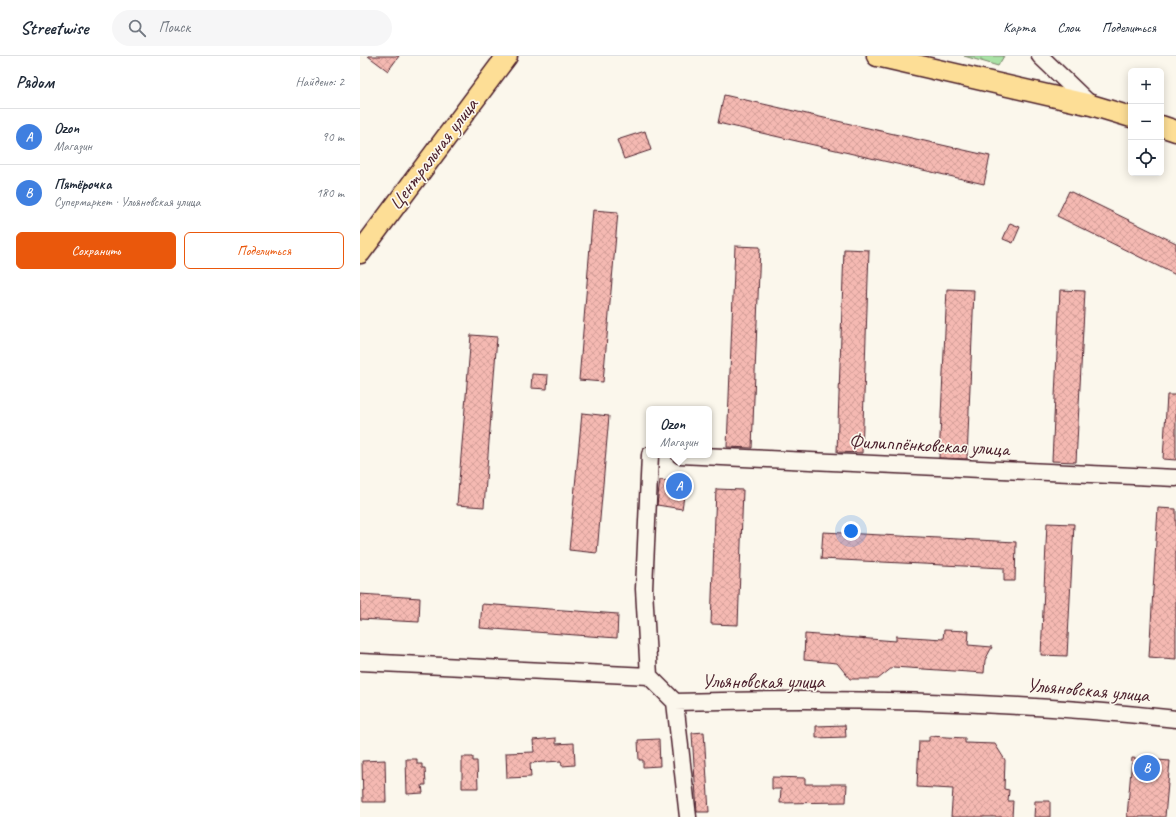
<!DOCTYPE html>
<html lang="ru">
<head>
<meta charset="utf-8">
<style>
  body { margin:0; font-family:Caveat,sans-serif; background:#f6f6f7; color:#1f2937 }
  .controls { position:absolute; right:12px; top:12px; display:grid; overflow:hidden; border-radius:6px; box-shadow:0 2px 10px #0003 }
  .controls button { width:36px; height:36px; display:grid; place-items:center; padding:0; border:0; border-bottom:1px solid #e0e1e3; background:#fff; color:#1f2937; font:20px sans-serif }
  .you { position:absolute; left:491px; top:475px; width:14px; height:14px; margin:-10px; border:3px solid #fff; border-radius:50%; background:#1a73e8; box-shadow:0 0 0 6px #1a73e833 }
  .badge { display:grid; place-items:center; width:26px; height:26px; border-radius:50%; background:#ea580c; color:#fff; font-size:13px; font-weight:700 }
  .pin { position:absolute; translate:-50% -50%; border:2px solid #fff; box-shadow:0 1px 4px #0006 }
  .popup { position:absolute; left:286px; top:350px; width:66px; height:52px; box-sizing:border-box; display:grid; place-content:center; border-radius:6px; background:#fff; filter:drop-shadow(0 1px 3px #0005); font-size:13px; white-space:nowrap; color:#747a83 }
  .popup b { font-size:15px; color:#1f2937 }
  .popup::after { content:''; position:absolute; left:50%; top:100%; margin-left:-8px; border:8px solid transparent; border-top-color:#fff }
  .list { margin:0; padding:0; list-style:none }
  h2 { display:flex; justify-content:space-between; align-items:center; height:52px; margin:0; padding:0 16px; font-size:17px }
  h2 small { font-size:13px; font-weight:400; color:#747a83 }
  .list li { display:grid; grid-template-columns:26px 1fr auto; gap:12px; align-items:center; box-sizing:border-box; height:56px; padding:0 16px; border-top:1px solid #e0e1e3 }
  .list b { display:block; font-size:15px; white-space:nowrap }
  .list p { margin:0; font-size:13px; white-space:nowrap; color:#747a83 }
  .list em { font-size:13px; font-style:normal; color:#747a83 }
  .actions { display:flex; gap:8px; padding:12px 16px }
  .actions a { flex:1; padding:9px 0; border:1px solid #ea580c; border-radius:6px; text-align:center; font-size:14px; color:#ea580c }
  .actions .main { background:#ea580c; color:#fff }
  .icon { flex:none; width:22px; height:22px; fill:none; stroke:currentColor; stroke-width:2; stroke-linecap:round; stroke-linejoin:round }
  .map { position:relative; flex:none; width:816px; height:761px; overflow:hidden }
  header { display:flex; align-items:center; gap:24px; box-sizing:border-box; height:56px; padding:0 20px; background:#fff; border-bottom:1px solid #e0e1e3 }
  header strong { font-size:19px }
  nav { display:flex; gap:22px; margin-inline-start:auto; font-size:14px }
  .search { width:280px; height:36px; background:#f6f6f7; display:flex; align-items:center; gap:10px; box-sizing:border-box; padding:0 14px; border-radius:22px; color:#747a83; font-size:15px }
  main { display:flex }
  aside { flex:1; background:#fff }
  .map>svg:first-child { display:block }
  .forest { fill:url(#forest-firs); stroke:#7a8068 }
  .building { fill:url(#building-cross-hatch); stroke:#4a1f2b }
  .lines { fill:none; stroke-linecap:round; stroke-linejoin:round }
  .minor-casing { stroke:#4a1f2b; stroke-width:19 }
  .major-casing { stroke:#4a1f2b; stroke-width:23 }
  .minor { stroke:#fbf7ec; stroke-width:16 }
  .major { stroke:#fdde96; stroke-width:20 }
  .labels { text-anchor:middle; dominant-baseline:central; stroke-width:3.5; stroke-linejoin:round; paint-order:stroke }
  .street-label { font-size:20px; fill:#4a1f2b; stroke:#fbf7ec }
</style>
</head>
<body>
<header>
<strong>Streetwise</strong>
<div class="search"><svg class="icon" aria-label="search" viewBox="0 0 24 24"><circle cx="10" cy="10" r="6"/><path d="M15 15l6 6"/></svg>Поиск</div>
<nav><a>Карта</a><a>Слои</a><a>Поделиться</a></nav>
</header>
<main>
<aside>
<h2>Рядом<small>Найдено: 2</small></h2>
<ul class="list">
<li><span class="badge" style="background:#3f7fe0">A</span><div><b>Ozon</b><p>Магазин</p></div><em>90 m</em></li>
<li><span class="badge" style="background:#3f7fe0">B</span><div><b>Пятёрочка</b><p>Супермаркет · Ульяновская улица</p></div><em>180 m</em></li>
</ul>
<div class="actions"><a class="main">Сохранить</a><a>Поделиться</a></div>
</aside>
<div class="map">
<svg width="816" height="761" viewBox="0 0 816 761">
  <defs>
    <pattern id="forest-firs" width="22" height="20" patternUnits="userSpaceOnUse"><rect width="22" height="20" fill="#a9e1a5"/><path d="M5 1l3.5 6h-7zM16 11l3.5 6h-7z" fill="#93c18e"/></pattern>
    <pattern id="building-cross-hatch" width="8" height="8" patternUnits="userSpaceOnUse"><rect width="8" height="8" fill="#f5b9b2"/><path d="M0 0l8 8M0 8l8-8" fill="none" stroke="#d49f99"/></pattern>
  </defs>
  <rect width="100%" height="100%" fill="#fbf7ec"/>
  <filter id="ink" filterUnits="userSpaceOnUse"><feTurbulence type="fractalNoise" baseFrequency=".025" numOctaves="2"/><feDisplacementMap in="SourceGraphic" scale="8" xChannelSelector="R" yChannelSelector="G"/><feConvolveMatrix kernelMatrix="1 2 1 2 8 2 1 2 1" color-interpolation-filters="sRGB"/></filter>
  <g filter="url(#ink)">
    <path class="forest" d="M 604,0 L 644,0 L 638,10 Z"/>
    <path class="building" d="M 8,0 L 39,0 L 28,15 Z
      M 364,39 L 630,100 L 624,128 L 358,67 Z
      M 285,75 L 291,94 L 264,103 L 257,84 Z
      M 709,135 L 816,187 L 816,219 L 697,160 Z
      M 233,154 L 258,156 L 243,326 L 219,324 Z
      M 650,167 L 660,171 L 653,187 L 643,183 Z
      M 375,190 L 400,191 L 392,392 L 367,391 Z
      M 484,193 L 509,194 L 502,397 L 477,396 Z
      M 587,233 L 614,234 L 607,403 L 579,402 Z
      M 700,234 L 725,235 L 716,406 L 692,405 Z
      M 111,279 L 137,281 L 124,451 L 97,449 Z
      M 172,318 L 188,319 L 187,333 L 171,332 Z
      M 807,339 L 816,339 L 816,404 L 803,403 Z
      M 222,357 L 249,360 L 237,497 L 209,494 Z
      M 300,424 L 326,427 L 322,453 L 297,449 Z
      M 356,433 L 383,434 L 378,569 L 351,568 Z
      M 798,452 L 816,453 L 816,603 L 789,601 Z
      M 687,467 L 714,468 L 707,600 L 681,599 Z
      M 463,476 L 656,486 L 655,525 L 644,525 L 644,512 L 461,503 Z
      M 0,538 L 60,542 L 59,566 L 0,563 Z
      M 122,548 L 258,558 L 257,582 L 120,572 Z
      M 584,574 L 609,575 L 608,589 L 632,591 L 625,604 L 624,617 L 533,611 L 518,623 L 490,623 L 477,607 L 444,604 L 445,578 L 536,585 L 536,580 L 583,583 Z
      M 485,669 L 486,681 L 456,682 L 456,670 Z
      M 344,676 L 349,756 L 337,756 L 332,677 Z
      M 569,680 L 605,682 L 605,687 L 635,688 L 645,704 L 644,733 L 649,734 L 648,745 L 653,745 L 652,761 L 591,761 L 593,733 L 557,731 L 559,685 L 569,685 Z
      M 196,682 L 196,688 L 214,687 L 215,709 L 202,710 L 201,705 L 170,707 L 171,721 L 147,722 L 146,697 L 174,696 L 173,684 Z
      M 299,683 L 300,710 L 283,711 L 283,704 L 279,704 L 278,684 Z
      M 102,701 L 113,701 L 113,705 L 117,705 L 118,732 L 102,732 Z
      M 772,702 L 810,705 L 805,761 L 767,761 Z
      M 46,703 L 57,703 L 57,708 L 62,708 L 62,712 L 65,712 L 66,729 L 62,729 L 63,737 L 47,738 Z
      M 25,704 L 26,746 L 3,746 L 2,705 Z
      M 412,721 L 445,722 L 445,728 L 487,728 L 486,746 L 420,747 L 421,733 L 412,733 Z
      M 675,745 L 690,745 L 690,761 L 674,761 Z"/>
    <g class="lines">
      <defs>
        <path id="minor" d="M 680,0 L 731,49
          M 320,399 L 816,422
          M 0,606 L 289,620 L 315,646 C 482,641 650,645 816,663
          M 289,620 L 284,533 L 290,399
          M 315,646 L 328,761"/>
        <path id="major" d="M 517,0 L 731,49 L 771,61
          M 801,70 L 816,75
          M 0,197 L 147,0"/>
      </defs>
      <use href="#minor" class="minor-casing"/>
      <use href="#major" class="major-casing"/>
      <use href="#minor" class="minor"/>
      <use href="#major" class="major"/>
    </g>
  </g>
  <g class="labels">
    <g class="street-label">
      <text transform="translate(73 98) rotate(-53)">Центральная улица</text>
      <text transform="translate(569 389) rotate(3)">Филиппёнковская улица</text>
      <text x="403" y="625">Ульяновская улица</text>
      <text transform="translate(728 634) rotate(5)">Ульяновская улица</text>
    </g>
  </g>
</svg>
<div class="controls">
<button>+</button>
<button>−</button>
<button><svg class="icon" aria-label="locate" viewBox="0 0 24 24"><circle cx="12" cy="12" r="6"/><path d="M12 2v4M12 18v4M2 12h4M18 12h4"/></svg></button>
</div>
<div class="you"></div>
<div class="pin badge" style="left:319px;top:430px;background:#3f7fe0">A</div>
<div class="popup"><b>Ozon</b>Магазин</div>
<div class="pin badge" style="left:787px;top:712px;background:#3f7fe0">B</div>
</div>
</main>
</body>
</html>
